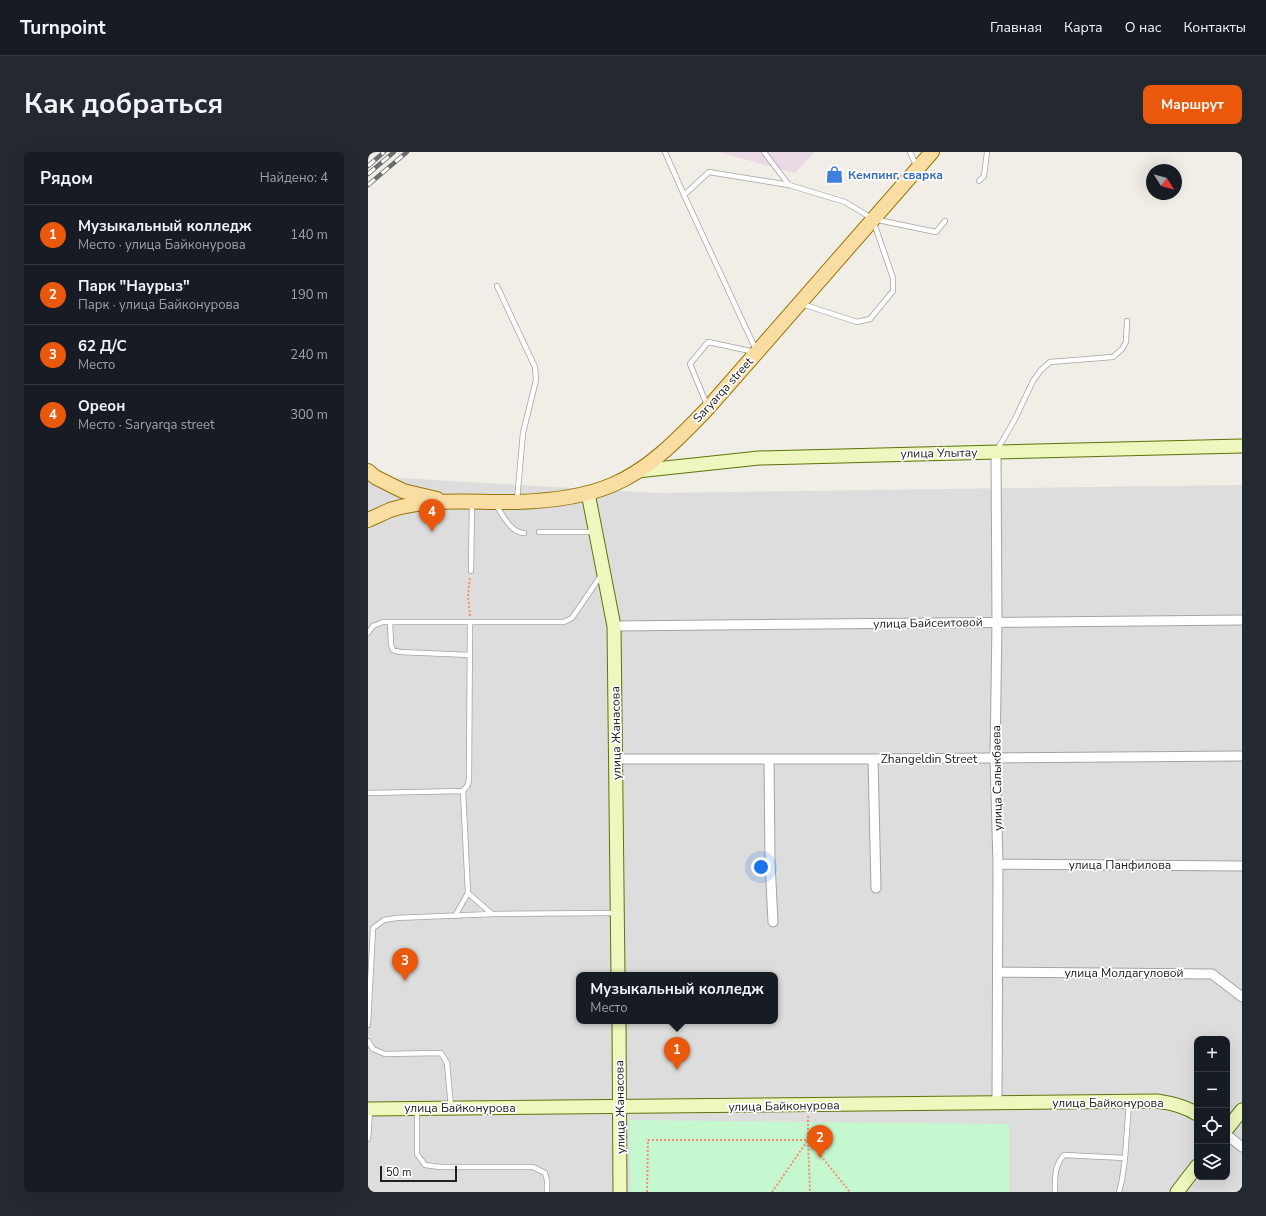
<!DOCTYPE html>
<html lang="ru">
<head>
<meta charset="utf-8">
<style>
  body { margin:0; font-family:"Nunito Sans",sans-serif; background:#242831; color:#f1f3f6 }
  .controls { position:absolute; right:12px; bottom:12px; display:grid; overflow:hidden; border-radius:8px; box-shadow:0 4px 16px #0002 }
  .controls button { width:36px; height:36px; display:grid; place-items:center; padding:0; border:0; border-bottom:1px solid #363941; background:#171b24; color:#f1f3f6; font:20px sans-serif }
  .compass { position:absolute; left:778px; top:12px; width:36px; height:36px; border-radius:50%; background:#171b24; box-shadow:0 4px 16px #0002; rotate:127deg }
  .scale { position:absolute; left:12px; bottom:10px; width:77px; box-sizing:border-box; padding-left:4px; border:2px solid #202020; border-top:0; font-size:11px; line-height:14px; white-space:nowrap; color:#202020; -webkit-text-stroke:3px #fff; paint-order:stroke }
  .you { position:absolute; left:393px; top:715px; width:14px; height:14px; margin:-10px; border:3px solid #fff; border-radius:50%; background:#1a73e8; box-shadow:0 0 0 6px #1a73e833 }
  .badge { display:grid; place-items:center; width:26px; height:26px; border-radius:50%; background:#ea580c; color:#fff; font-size:13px; font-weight:700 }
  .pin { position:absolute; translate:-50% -33px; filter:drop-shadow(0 1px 2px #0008) }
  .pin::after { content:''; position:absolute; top:21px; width:14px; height:12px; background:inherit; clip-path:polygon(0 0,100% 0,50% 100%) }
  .popup { position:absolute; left:208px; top:820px; width:202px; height:52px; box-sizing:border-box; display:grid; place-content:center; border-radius:8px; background:#171b24; filter:drop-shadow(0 1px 3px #0005); font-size:13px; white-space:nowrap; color:#9ea1a6 }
  .popup b { font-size:15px; color:#f1f3f6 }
  .popup::after { content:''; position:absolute; left:50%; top:100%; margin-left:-8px; border:8px solid transparent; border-top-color:#171b24 }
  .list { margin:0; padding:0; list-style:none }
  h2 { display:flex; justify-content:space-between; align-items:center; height:52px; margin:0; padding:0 16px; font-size:17px }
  h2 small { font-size:13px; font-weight:400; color:#9ea1a6 }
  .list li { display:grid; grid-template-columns:26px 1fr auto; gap:12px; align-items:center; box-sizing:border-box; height:60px; padding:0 16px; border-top:1px solid #363941 }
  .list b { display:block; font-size:15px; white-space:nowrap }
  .list p { margin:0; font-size:13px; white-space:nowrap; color:#9ea1a6 }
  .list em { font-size:13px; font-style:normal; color:#9ea1a6 }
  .icon { flex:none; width:22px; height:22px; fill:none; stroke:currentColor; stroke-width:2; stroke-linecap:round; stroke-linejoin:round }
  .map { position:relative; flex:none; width:874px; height:1040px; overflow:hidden; border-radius:8px }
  header { display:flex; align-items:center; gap:24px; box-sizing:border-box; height:56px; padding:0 20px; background:#171b24; border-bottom:1px solid #363941 }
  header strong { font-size:19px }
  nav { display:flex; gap:22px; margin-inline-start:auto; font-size:14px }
  .intro { display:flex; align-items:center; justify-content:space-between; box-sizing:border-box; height:96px; padding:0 24px }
  h1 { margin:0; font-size:28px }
  .button { padding:10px 18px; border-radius:8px; background:#ea580c; color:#fff; font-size:14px; font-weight:700 }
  main { display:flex; gap:24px; padding:0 24px }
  aside { flex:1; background:#171b24; border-radius:8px; box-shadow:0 4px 16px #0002 }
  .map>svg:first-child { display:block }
  .residential { fill:#dedddd; fill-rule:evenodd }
  .industrial { fill:#e9d9e4 }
  .park { fill:#c6f8cf }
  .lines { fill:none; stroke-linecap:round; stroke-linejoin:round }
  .lane-casing { stroke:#a4a4a4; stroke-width:6 }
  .street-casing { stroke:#a4a4a4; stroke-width:11 }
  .secondary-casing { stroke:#5d7509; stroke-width:15 }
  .primary-casing { stroke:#967705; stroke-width:16 }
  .path { stroke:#f58f72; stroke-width:2; stroke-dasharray:2 2; stroke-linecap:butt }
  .lane { stroke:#fff; stroke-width:4.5 }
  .street { stroke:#fff; stroke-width:9 }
  .secondary { stroke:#eef7bd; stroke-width:13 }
  .primary { stroke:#f9dda3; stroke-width:14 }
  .rail-casing { stroke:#6e6e6e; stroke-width:4.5 }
  .rail { stroke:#fff; stroke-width:3; stroke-dasharray:9; stroke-linecap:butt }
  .labels { text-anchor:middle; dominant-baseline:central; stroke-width:3.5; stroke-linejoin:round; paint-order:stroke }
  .shop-label { font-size:12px; font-weight:bold; fill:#366cbe; stroke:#fff; text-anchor:start }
  .street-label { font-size:12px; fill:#202020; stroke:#fff }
</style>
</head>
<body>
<header>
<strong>Turnpoint</strong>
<nav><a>Главная</a><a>Карта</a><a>О нас</a><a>Контакты</a></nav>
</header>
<div class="intro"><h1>Как добраться</h1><a class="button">Маршрут</a></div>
<main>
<aside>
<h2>Рядом<small>Найдено: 4</small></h2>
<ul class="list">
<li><span class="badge">1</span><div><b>Музыкальный колледж</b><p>Место · улица Байконурова</p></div><em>140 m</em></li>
<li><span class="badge">2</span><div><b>Парк &quot;Наурыз&quot;</b><p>Парк · улица Байконурова</p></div><em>190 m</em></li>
<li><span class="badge">3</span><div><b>62 Д/С</b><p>Место</p></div><em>240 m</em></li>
<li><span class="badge">4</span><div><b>Ореон</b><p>Место · Saryarqa street</p></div><em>300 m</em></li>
</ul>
</aside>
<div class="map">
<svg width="874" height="1040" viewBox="0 0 874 1040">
  <rect width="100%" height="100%" fill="#f0eee6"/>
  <path class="residential" d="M 0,324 L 288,341 L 874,333 L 874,1040 L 0,1040 ZM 211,823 L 407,823 L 407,869 L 211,869 ZM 829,887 L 859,887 L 859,1025 L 829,1025 Z"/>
  <path class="industrial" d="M 350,0 L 447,0 L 427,21 Z"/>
  <path class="park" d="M 261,968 L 641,972 L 641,1040 L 263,1040 Z"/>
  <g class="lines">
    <defs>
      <path id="lane" d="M 297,0 L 316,43
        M 396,0 L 421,33
        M 542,0 L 549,15
        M 611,29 L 616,24 L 619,0
        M 129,134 L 167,215 L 168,228 L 155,281 L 149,348
        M 434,152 L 489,170 L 502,167 L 525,139 L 525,126 L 506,71
        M 388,198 L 316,43 L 341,20 L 421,33 L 477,50 L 505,67 L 568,80 L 577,69
        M 339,253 L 322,212 L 340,190 L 387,200
        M 629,298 L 646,269 L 665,229 L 673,218 L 682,210 L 745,205 L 754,197 L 758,190 L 759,169
        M 128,353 C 134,362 143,381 156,381
        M 171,380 L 227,380
        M 103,419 L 104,351
        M 22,470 L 23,493 L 25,498 L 32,500 L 102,503
        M 0,481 L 5,474 L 15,470 L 196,470 L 204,466 L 234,422
        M 95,639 L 100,741 L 124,762
        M 0,641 L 95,639 L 100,633 L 101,627 L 102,470
        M 87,764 L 100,741
        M 0,873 L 5,776 L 16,768 L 28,766 L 124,762 L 248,761
        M 0,889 L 5,897 L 17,902 L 73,901 L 79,911 L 83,955
        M 49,958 L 49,1002 L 57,1013 L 72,1015 L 165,1015 L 177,1021 L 179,1028 L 179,1040
        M 0,987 L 2,959
        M 687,1040 C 687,1026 686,1014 696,1003 L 757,1006 L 761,950
        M 751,1040 L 754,1028 L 757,1006"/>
      <path id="street" d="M 628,300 L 629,470 L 627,606 L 630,712 L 629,952
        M 246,474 L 874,468
        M 248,607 L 505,607 L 874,604
        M 401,607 L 402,710 L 405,770
        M 505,607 L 508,736
        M 630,712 L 874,714
        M 630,820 L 844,822 L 874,845
        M 859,983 L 874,995"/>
      <path id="secondary" d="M 269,319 L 391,306 L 874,294
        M 220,341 L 246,474 L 250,823
        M 251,869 L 252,1040
        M 0,957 C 263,956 526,954 789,949 C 803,951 817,954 829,962
        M 859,977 L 874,958
        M 809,1040 L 829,1014"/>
      <path id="primary" d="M 0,319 L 7,325 L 35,339 L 69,347
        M 0,368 C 7,365 15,361 22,358 C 63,345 106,351 149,350 C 179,349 216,345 244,333 C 281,318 312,285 340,256 L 564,0"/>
    </defs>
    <use href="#lane" class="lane-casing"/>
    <use href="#street" class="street-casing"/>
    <use href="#secondary" class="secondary-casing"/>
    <use href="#primary" class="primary-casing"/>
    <path class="path" d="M 102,464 L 100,444 L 102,425
      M 440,964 L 440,988 L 482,1040
      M 279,1040 L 280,988 L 440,988
      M 404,1040 L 440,988 L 442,1040"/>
    <use href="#lane" class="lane"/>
    <use href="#street" class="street"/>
    <use href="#secondary" class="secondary"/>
    <use href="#primary" class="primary"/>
    <defs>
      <path id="rail" d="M 0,14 L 16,0
        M 0,22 L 26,0
        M 0,33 L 39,0"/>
    </defs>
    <use href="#rail" class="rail-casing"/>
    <use href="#rail" class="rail"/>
  </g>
  <defs>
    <symbol id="shop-bare" viewBox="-9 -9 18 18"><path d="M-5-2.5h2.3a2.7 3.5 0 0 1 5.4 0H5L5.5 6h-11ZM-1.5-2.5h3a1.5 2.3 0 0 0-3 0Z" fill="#3f7fe0" stroke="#fff" stroke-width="2.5" paint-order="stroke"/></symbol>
  </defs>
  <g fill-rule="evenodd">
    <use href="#shop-bare" x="454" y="10" width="25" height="25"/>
  </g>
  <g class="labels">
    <g class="shop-label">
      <text x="480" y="23">Кемпинг, сварка</text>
    </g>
    <g class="street-label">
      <text transform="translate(355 238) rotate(-48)">Saryarqa street</text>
      <text transform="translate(571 301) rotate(-1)">улица Улытау</text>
      <text transform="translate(560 471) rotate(-1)">улица Байсеитовой</text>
      <text transform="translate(248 581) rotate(-91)">улица Жанасова</text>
      <text x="561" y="607">Zhangeldin Street</text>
      <text transform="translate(629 626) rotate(-91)">улица Салыкбаева</text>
      <text x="752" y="713">улица Панфилова</text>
      <text x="756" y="821">улица Молдагуловой</text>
      <text x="740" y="951">улица Байконурова</text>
      <text transform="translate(416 954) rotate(-1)">улица Байконурова</text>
      <text transform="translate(252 955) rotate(-91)">улица Жанасова</text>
      <text x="92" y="956">улица Байконурова</text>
    </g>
  </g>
</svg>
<div class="controls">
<button>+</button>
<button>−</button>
<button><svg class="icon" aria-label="locate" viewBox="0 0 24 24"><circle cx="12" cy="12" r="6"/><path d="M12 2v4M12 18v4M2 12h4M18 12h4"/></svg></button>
<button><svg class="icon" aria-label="layers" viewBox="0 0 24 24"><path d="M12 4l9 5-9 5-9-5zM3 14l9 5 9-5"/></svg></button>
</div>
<svg class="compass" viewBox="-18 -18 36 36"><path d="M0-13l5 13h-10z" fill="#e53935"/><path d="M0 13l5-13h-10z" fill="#9ea1a6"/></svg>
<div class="scale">50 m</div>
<div class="you"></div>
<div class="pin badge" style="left:309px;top:918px">1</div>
<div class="popup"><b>Музыкальный колледж</b>Место</div>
<div class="pin badge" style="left:452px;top:1006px">2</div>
<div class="pin badge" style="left:37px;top:829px">3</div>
<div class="pin badge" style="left:64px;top:380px">4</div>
</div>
</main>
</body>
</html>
